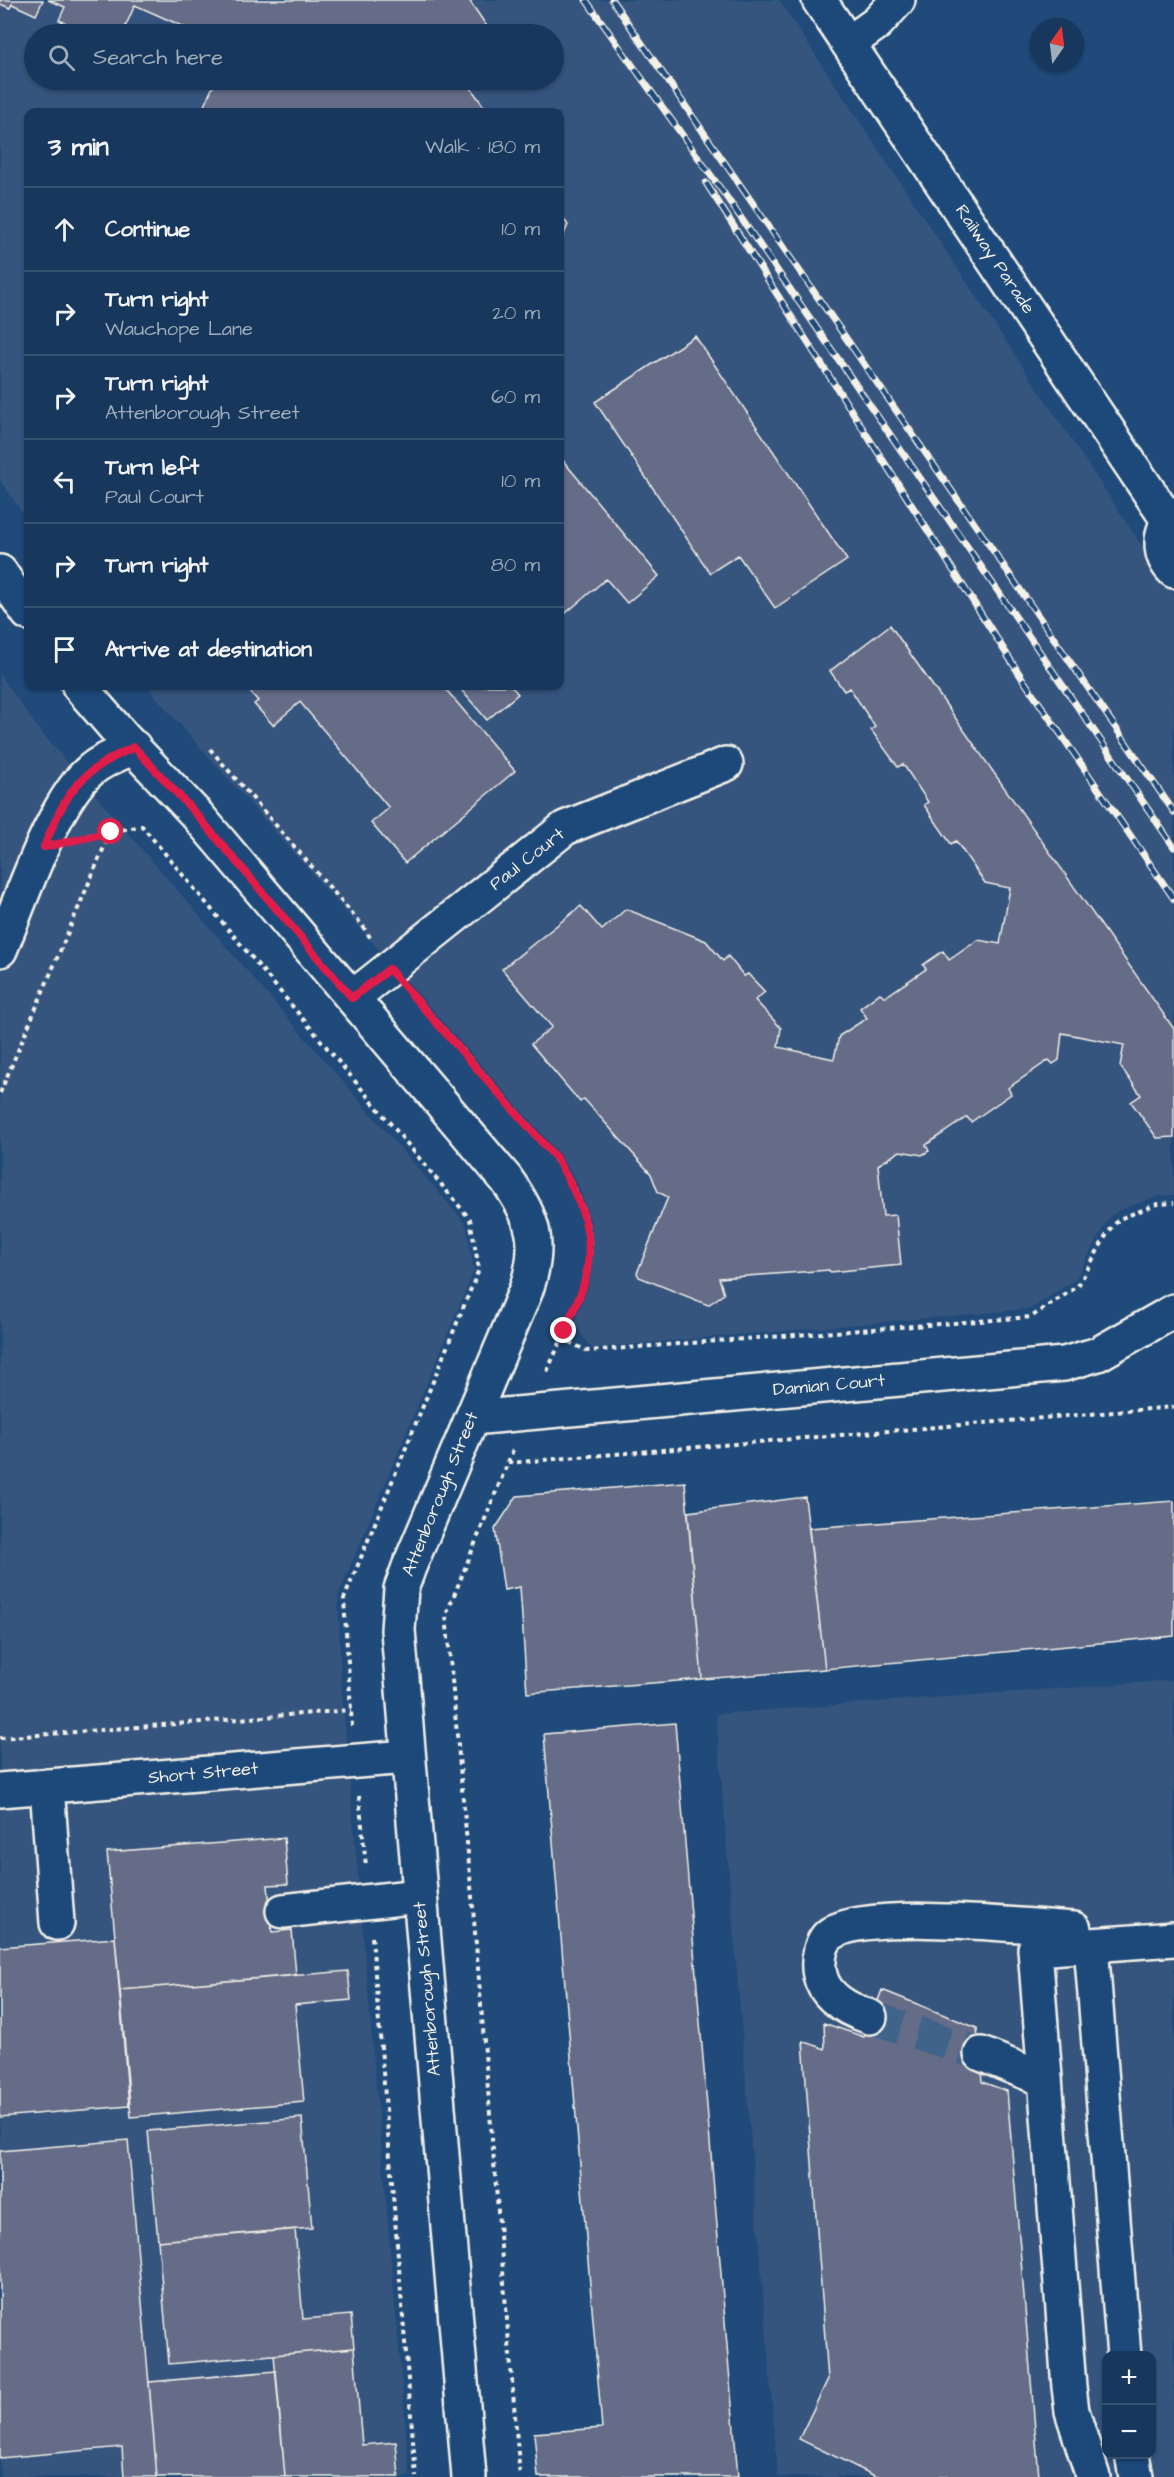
<!DOCTYPE html>
<html lang="en">
<head>
<meta charset="utf-8">
<style>
  body { margin:0; font-family:"Architects Daughter",sans-serif; background:#203f62; color:#f1f3f6 }
  .controls { position:absolute; right:18px; bottom:18px; display:grid; overflow:hidden; border-radius:12px; box-shadow:0 2px 4px #0004 }
  .controls button { width:54px; height:54px; display:grid; place-items:center; padding:0; border:0; border-bottom:2px solid #365272; background:#17385c; color:#f1f3f6; font:30px sans-serif }
  .compass { position:absolute; left:1030px; top:18px; width:54px; height:54px; border-radius:50%; background:#17385c; box-shadow:0 2px 4px #0004; rotate:14deg }
  .stop { position:absolute; width:18px; height:18px; margin:-14px; border:4px solid #e11d48; border-radius:50%; background:#fff }
  .stop.end { background:#e11d48; border-color:#fff; box-shadow:0 2px 6px #0008 }
  .list { margin:0; padding:0; list-style:none }
  h2 { display:flex; justify-content:space-between; align-items:center; height:78px; margin:0; padding:0 24px; font-size:26px }
  h2 small { font-size:20px; font-weight:400; color:#9eacbb }
  .list li { display:grid; grid-template-columns:39px 1fr auto; gap:18px; align-items:center; box-sizing:border-box; height:84px; padding:0 24px; border-top:2px solid #365272 }
  .list b { display:block; font-size:22px; white-space:nowrap }
  .list p { margin:0; font-size:20px; white-space:nowrap; color:#9eacbb }
  .list em { font-size:20px; font-style:normal; color:#9eacbb }
  .icon { flex:none; width:33px; height:33px; fill:none; stroke:currentColor; stroke-width:2; stroke-linecap:round; stroke-linejoin:round }
  .map { position:relative; flex:none; width:1174px; height:2477px; overflow:hidden }
  .search { position:absolute; background:#17385c; box-shadow:0 2px 4px #0004; left:24px; top:24px; width:540px; height:66px; display:flex; align-items:center; gap:15px; box-sizing:border-box; padding:0 21px; border-radius:33px; color:#9eacbb; font-size:22px }
  .panel { position:absolute; background:#17385c; box-shadow:0 2px 4px #0004; left:24px; top:108px; width:540px; height:582px; border-radius:12px }
  .map>svg:first-child { display:block }
  .built { fill:#34547e; fill-rule:evenodd }
  .building { fill:#656c88; stroke:#f4f1e8; stroke-width:1.5 }
  .lines { fill:none; stroke-linecap:round; stroke-linejoin:round }
  .minor-tunnel { stroke:#3f638a; stroke-width:33; stroke-dasharray:33 16; stroke-linecap:butt }
  .minor-casing { stroke:#f4f1e8; stroke-width:38 }
  .major-casing { stroke:#f4f1e8; stroke-width:38 }
  .path { stroke:#f4f1e8; stroke-width:4; stroke-dasharray:4.5 4.5; stroke-linecap:butt }
  .minor { stroke:#1f4a7a; stroke-width:33 }
  .major { stroke:#1f4a7a; stroke-width:33 }
  .rail-casing { stroke:#f4f1e8; stroke-width:7 }
  .rail { stroke:#1f4a7a; stroke-width:4.5; stroke-dasharray:14; stroke-linecap:butt }
  .route { stroke:#e11d48; stroke-width:8 }
  .labels { text-anchor:middle; dominant-baseline:central; stroke-width:4.5; stroke-linejoin:round; paint-order:stroke }
  .street-label { font-size:18px; fill:#f4f1e8; stroke:#1f4a7a }
</style>
</head>
<body>
<div class="map">
<svg width="1174" height="2477" viewBox="0 0 1174 2477">
  <rect width="100%" height="100%" fill="#1f4a7a"/>
  <filter id="ink" filterUnits="userSpaceOnUse"><feTurbulence type="fractalNoise" baseFrequency=".0167" numOctaves="2"/><feDisplacementMap in="SourceGraphic" scale="12" xChannelSelector="R" yChannelSelector="G"/><feConvolveMatrix kernelMatrix="1 2 1 2 8 2 1 2 1" color-interpolation-filters="sRGB"/></filter>
  <g filter="url(#ink)">
    <path class="built" d="M 0,0 L 779,0 L 1174,594 L 1174,1195 L 1159,1196 L 1119,1210 L 1110,1217 L 1075,1280 L 1030,1309 L 591,1348 L 574,1324 L 588,1286 L 591,1267 L 591,1222 L 577,1182 L 557,1151 L 146,686 L 560,686 L 560,112 L 28,112 L 28,521 L 0,480 ZM 34,34 L 554,34 L 554,80 L 34,80 Z
      M 0,674 L 39,730 L 466,1224 L 474,1271 L 338,1596 L 341,1680 L 410,2477 L 0,2477 Z
      M 1174,1680 L 1174,2477 L 778,2477 L 716,1714 ZM 1106,2356 L 1152,2356 L 1152,2454 L 1106,2454 Z"/>
    <path class="building" d="M 0,0 L 43,0 L 36,15 L 12,4 L 10,8 L 0,4 Z
      M 48,0 L 469,0 L 490,31 L 484,34 L 200,34 L 135,5 L 122,34 L 91,34 L 59,20 L 65,7 Z
      M 216,80 L 465,80 L 488,112 L 201,112 Z
      M 560,213 L 568,225 L 560,243 Z
      M 695,336 L 847,560 L 775,608 L 738,555 L 710,573 L 595,402 Z
      M 560,457 L 659,576 L 627,603 L 606,579 L 560,618 Z
      M 890,625 L 1174,1029 L 1174,1137 L 1157,1138 L 1131,1102 L 1141,1095 L 1120,1066 L 1124,1045 L 1062,1033 L 1059,1060 L 1053,1064 L 1049,1060 L 1008,1088 L 1011,1094 L 971,1122 L 967,1117 L 926,1145 L 929,1151 L 922,1155 L 900,1151 L 878,1165 L 883,1216 L 896,1215 L 901,1265 L 830,1272 L 829,1270 L 719,1278 L 724,1294 L 708,1305 L 639,1277 L 637,1273 L 668,1197 L 658,1192 L 651,1174 L 584,1099 L 580,1102 L 531,1044 L 552,1027 L 502,969 L 581,906 L 602,930 L 626,909 L 706,941 L 723,961 L 728,956 L 744,976 L 748,974 L 765,992 L 755,1000 L 781,1028 L 778,1047 L 834,1059 L 839,1036 L 867,1018 L 860,1008 L 880,993 L 885,997 L 926,969 L 923,965 L 943,951 L 949,960 L 978,940 L 1000,944 L 1010,888 L 985,883 L 956,841 L 951,844 L 924,805 L 928,802 L 903,764 L 898,767 L 871,730 L 875,727 L 850,688 L 844,691 L 830,671 Z
      M 245,686 L 443,686 L 515,771 L 405,863 L 371,823 L 389,808 L 300,702 L 273,725 L 254,704 L 258,701 Z
      M 458,686 L 511,686 L 518,694 L 487,720 Z
      M 685,1482 L 702,1679 L 527,1693 L 520,1587 L 504,1590 L 495,1529 L 517,1496 Z
      M 805,1497 L 825,1669 L 702,1679 L 688,1512 Z
      M 1174,1501 L 1174,1636 L 825,1669 L 809,1528 Z
      M 675,1723 L 738,2477 L 538,2477 L 534,2433 L 602,2428 L 544,1734 Z
      M 284,1838 L 288,1884 L 268,1885 L 272,1932 L 292,1930 L 296,1975 L 120,1990 L 107,1852 Z
      M 115,1938 L 129,2106 L 0,2117 L 0,1947 Z
      M 348,1971 L 351,2000 L 295,2005 L 304,2102 L 131,2117 L 120,1990 Z
      M 882,1990 L 977,2028 L 982,2082 L 1007,2091 L 1039,2477 L 877,2477 L 799,2439 L 828,2379 L 803,2041 L 825,2049 L 824,2023 L 864,2037 Z
      M 302,2118 L 312,2228 L 158,2241 L 148,2131 Z
      M 128,2140 L 157,2477 L 124,2477 L 122,2447 L 0,2458 L 0,2151 Z
      M 295,2229 L 303,2319 L 351,2315 L 354,2348 L 169,2364 L 158,2241 Z
      M 354,2348 L 362,2445 L 396,2442 L 399,2477 L 285,2477 L 274,2355 Z
      M 276,2371 L 285,2477 L 157,2477 L 149,2382 Z"/>
    <g class="lines">
      <path class="minor-tunnel" d="M 870,2017 L 981,2054"/>
      <defs>
        <path id="minor" d="M 849,43 L 877,23 L 898,0
          M 0,572 L 28,613
          M 79,686 L 123,737 L 197,815 L 506,1179 C 534,1218 542,1243 526,1290 L 409,1567 L 401,1589 L 398,1630 L 469,2477
          M 0,950 C 20,903 54,798 92,769 C 104,759 120,754 134,747
          M 352,998 L 565,828 L 726,764
          M 472,1418 L 1064,1364 L 1098,1354 L 1174,1311
          M 47,1786 L 57,1923
          M 0,1790 L 407,1757
          M 283,1911 L 419,1896
          M 1091,1945 L 1124,2356
          M 870,2017 C 849,2010 825,1998 820,1975 C 817,1962 820,1940 832,1933 C 868,1909 1026,1926 1074,1929
          M 981,2054 L 1045,2080
          M 1132,2454 L 1136,2477
          M 1093,2477 L 1072,2411 L 1069,2387 L 1035,1949 L 1174,1939"/>
        <path id="major" d="M 819,0 L 1168,520
          M 1174,514 C 1159,530 1157,555 1174,571"/>
      </defs>
      <use href="#minor" class="minor-casing"/>
      <use href="#major" class="major-casing"/>
      <path class="path" d="M 210,749 L 363,926 L 371,939
        M 87,836 L 142,826 L 470,1219 L 479,1269 L 344,1599 L 352,1726
        M 413,995 C 441,1026 468,1057 495,1088 C 540,1140 606,1200 586,1277 C 577,1310 559,1343 546,1374
        M 0,1093 L 110,833
        M 561,1338 L 587,1351 L 1031,1317 L 1078,1286 L 1107,1234 L 1119,1219 L 1158,1204 L 1174,1203
        M 513,1450 L 446,1615 L 473,1908 L 520,2477
        M 508,1463 L 1174,1407
        M 0,1738 L 351,1710
        M 359,1796 L 366,1866
        M 372,1937 L 416,2477"/>
      <use href="#minor" class="minor"/>
      <use href="#major" class="major"/>
      <defs>
        <path id="rail" d="M 586,0 L 730,202 L 1174,847
          M 612,0 L 1174,812
          M 706,183 L 1022,678 L 1174,899"/>
      </defs>
      <use href="#rail" class="rail-casing"/>
      <use href="#rail" class="rail"/>
    </g>
  </g>
  <g class="lines" filter="url(#ink)">
    <path class="route" d="M 111,832 L 44,847 C 67,790 78,773 134,747 L 197,815 L 352,998 L 389,969 L 556,1158 C 578,1195 596,1231 586,1275 C 583,1294 571,1314 564,1331"/>
  </g>
  <g class="labels">
    <g class="street-label">
      <text transform="translate(995 259) rotate(56)">Railway Parade</text>
      <text transform="translate(527 859) rotate(-38)">Paul Court</text>
      <text transform="translate(829 1385) rotate(-5)">Damian Court</text>
      <text transform="translate(440 1494) rotate(-68)">Attenborough Street</text>
      <text transform="translate(203 1773) rotate(-5)">Short Street</text>
      <text transform="translate(427 1989) rotate(-95)">Attenborough Street</text>
    </g>
  </g>
</svg>
<div class="controls">
<button>+</button>
<button>−</button>
</div>
<svg class="compass" viewBox="-18 -18 36 36"><path d="M0-13l5 13h-10z" fill="#e53935"/><path d="M0 13l5-13h-10z" fill="#9eacbb"/></svg>
<div class="stop" style="left:111px;top:832px"></div>
<div class="stop end" style="left:564px;top:1331px"></div>
<div class="search"><svg class="icon" aria-label="search" viewBox="0 0 24 24"><circle cx="10" cy="10" r="6"/><path d="M15 15l6 6"/></svg>Search here</div>
<section class="panel">
<h2>3 min<small>Walk · 180 m</small></h2>
<ul class="list">
<li><svg class="icon" aria-label="ahead" viewBox="0 0 24 24"><path d="M12 20V5M6 11l6-6 6 6"/></svg><div><b>Continue</b></div><em>10 m</em></li>
<li><svg class="icon" aria-label="right" viewBox="0 0 24 24"><path d="M7 20v-9h11M14 6l5 5-5 5"/></svg><div><b>Turn right</b><p>Wauchope Lane</p></div><em>20 m</em></li>
<li><svg class="icon" aria-label="right" viewBox="0 0 24 24"><path d="M7 20v-9h11M14 6l5 5-5 5"/></svg><div><b>Turn right</b><p>Attenborough Street</p></div><em>60 m</em></li>
<li><svg class="icon" aria-label="left" viewBox="0 0 24 24"><path d="M17 20v-9H6M10 6l-5 5 5 5"/></svg><div><b>Turn left</b><p>Paul Court</p></div><em>10 m</em></li>
<li><svg class="icon" aria-label="right" viewBox="0 0 24 24"><path d="M7 20v-9h11M14 6l5 5-5 5"/></svg><div><b>Turn right</b></div><em>80 m</em></li>
<li><svg class="icon" aria-label="arrive" viewBox="0 0 24 24"><path d="M6 21V4h12l-3 4 3 4H6"/></svg><div><b>Arrive at destination</b></div></li>
</ul>
</section>
</div>
</body>
</html>
